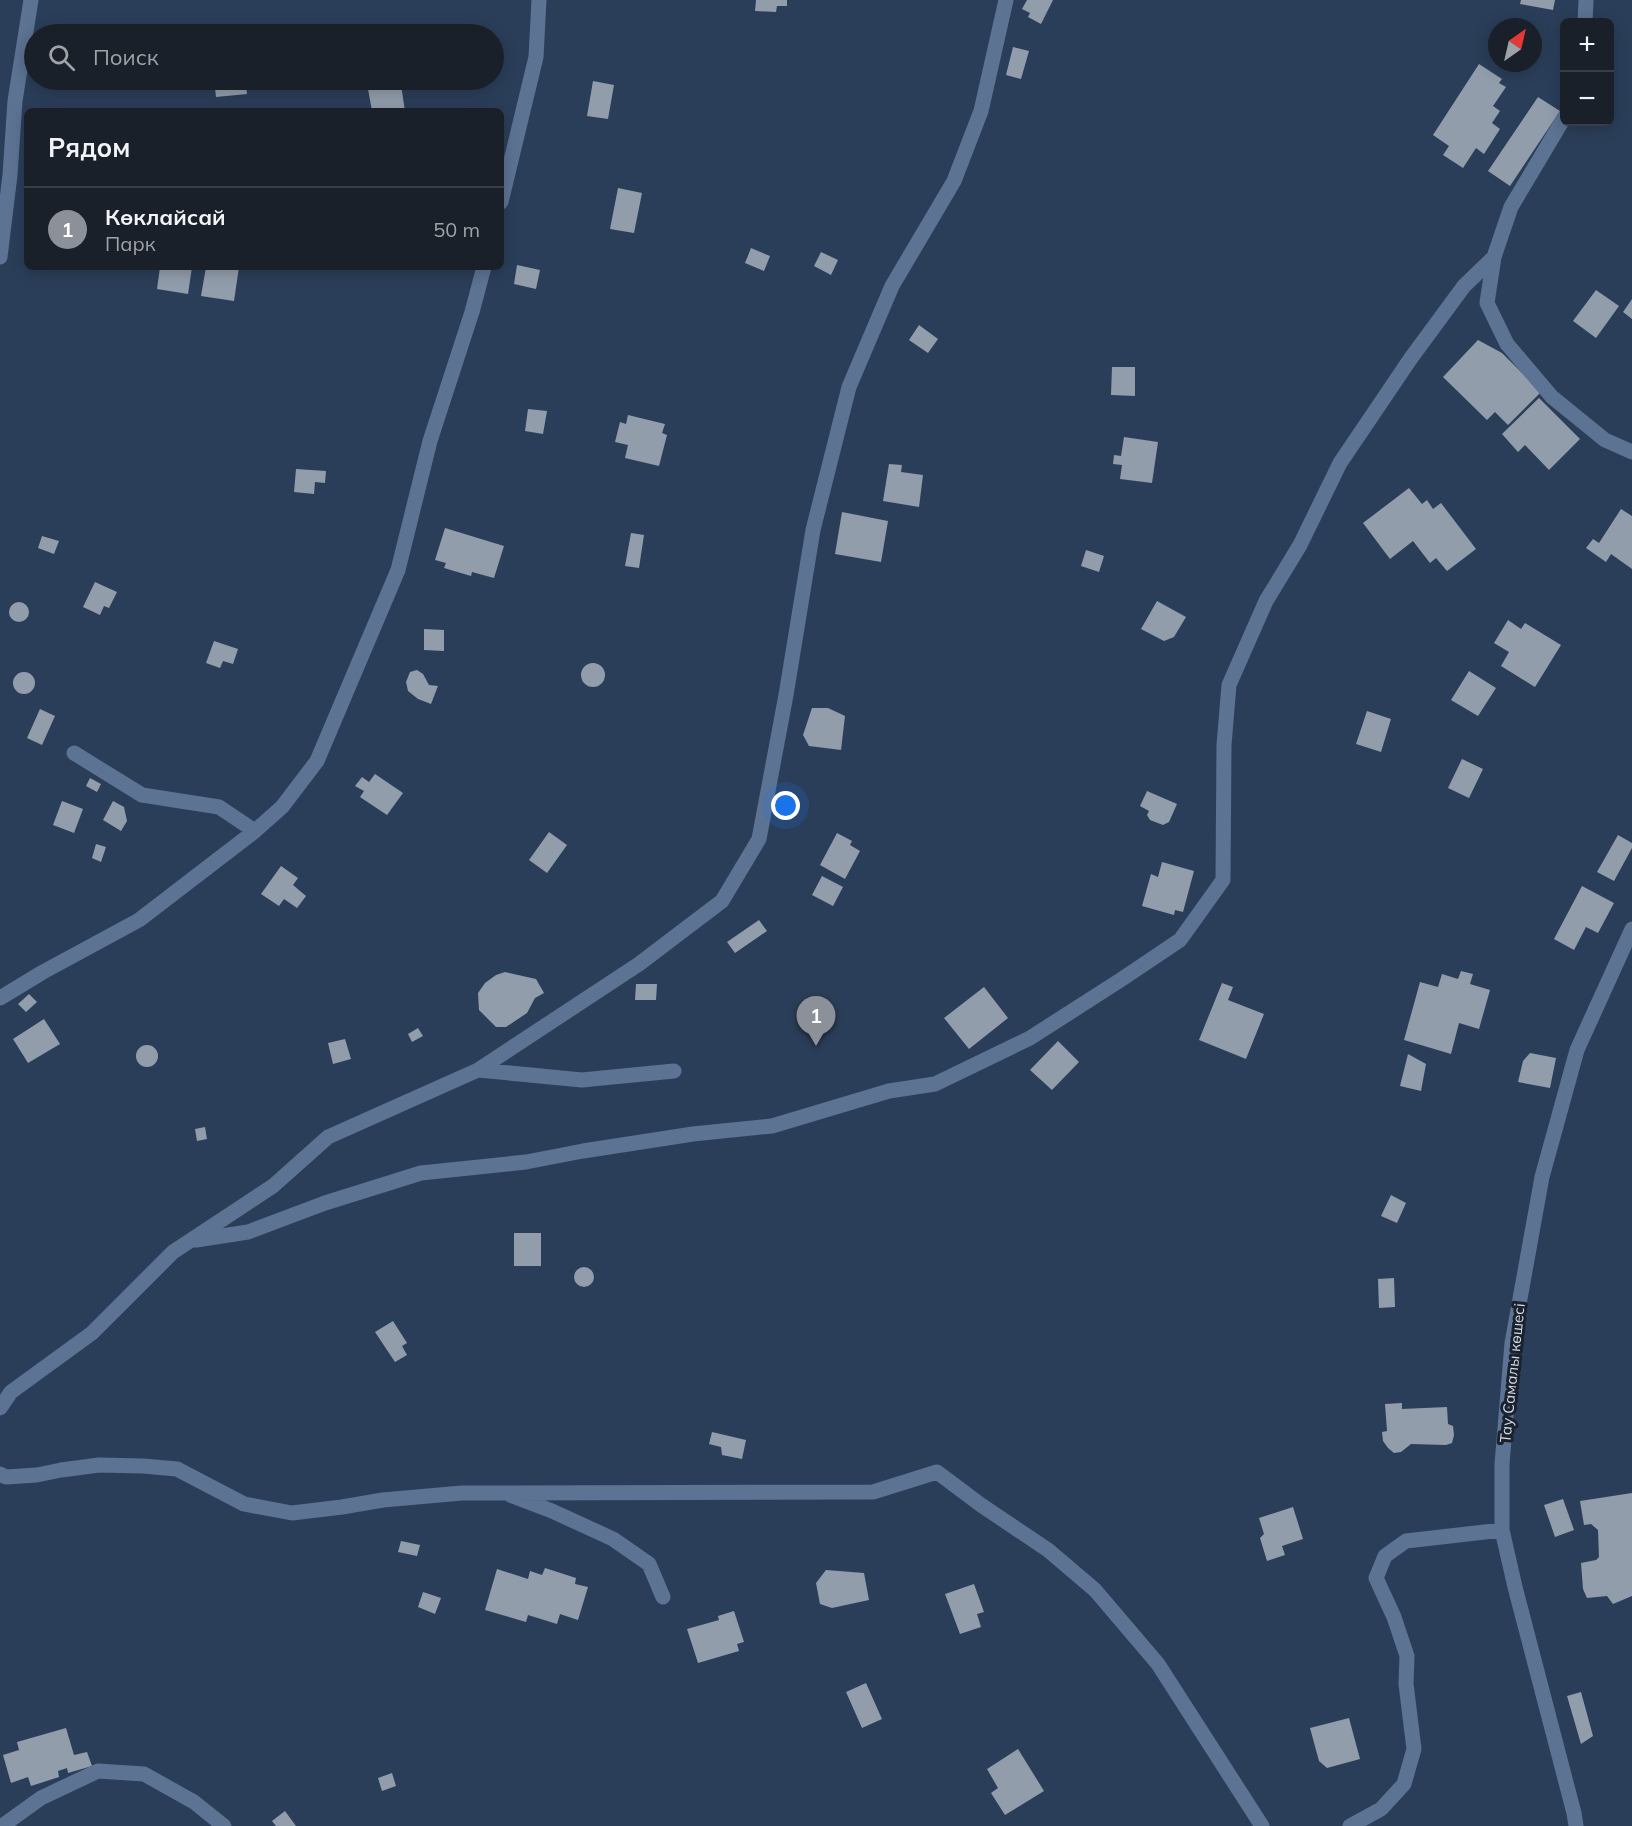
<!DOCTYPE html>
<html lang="ru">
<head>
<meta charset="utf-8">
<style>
  body { margin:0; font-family:Mulish,sans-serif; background:#272d36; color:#f1f3f6 }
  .controls { position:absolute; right:18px; top:18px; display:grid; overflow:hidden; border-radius:9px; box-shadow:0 3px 15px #0003 }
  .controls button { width:54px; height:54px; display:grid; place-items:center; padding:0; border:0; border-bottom:2px solid #383e47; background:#1a202a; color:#f1f3f6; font:30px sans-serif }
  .compass { position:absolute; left:1488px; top:18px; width:54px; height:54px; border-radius:50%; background:#1a202a; box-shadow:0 3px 15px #0003; rotate:34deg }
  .you { position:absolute; left:786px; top:806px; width:21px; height:21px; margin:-15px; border:4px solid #fff; border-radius:50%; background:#1a73e8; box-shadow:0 0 0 9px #1a73e833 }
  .badge { display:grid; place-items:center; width:39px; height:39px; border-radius:50%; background:#8c9099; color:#fff; font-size:20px; font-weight:700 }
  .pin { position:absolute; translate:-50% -50px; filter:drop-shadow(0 2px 3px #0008) }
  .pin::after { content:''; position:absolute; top:32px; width:21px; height:18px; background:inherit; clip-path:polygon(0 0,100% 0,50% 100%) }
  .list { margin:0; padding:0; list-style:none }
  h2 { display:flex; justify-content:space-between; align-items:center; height:78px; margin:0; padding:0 24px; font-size:26px }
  h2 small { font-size:20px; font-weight:400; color:#9fa3a8 }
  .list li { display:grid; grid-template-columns:39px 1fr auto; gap:18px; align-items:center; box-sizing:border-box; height:84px; padding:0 24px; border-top:2px solid #383e47 }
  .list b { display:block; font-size:22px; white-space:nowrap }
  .list p { margin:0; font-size:20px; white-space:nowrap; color:#9fa3a8 }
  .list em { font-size:20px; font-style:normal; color:#9fa3a8 }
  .icon { flex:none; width:33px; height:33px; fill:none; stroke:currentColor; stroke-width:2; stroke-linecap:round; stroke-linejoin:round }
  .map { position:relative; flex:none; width:1632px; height:1826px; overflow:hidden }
  .search { position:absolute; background:#1a202a; box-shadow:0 3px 15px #0003; left:24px; top:24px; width:480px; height:66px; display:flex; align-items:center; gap:15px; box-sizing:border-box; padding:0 21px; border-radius:33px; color:#9fa3a8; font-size:22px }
  .panel { position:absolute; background:#1a202a; box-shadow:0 3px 15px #0003; left:24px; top:108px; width:480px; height:162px; border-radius:9px }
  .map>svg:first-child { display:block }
  .green { fill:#2b3e59; fill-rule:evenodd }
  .building { fill:#929dac }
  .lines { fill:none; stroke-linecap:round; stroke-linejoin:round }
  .minor { stroke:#5d7393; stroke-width:15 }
  .labels { text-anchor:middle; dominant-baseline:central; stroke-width:6; stroke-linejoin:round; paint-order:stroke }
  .street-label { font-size:15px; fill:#d5dbe3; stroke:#19222e }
</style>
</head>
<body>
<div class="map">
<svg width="1632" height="1826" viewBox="0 0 1632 1826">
  <rect width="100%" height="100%" fill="#222b38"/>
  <path class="green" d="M 0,0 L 1632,0 L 1632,1826 L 0,1826 ZM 1564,22 L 1610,22 L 1610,122 L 1564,122 ZM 1497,27 L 1533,27 L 1533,63 L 1497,63 ZM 34,34 L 494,34 L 494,80 L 34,80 ZM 27,111 L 501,111 L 501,267 L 27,267 Z"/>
  <path class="building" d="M 756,0 L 787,0 L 787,6 L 777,6 L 776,12 L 755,11 Z
    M 1027,0 L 1053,0 L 1041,24 L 1028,17 L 1030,13 L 1022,9 Z
    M 1521,0 L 1555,0 L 1553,10 L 1520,4 Z
    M 1013,47 L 1029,51 L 1021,79 L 1006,75 Z
    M 1479,64 L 1502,79 L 1499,83 L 1506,87 L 1493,106 L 1500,111 L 1492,123 L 1500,129 L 1484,154 L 1476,148 L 1463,168 L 1443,155 L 1449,146 L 1433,135 Z
    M 214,80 L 268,80 L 269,84 L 246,87 L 247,94 L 216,97 Z
    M 593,81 L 614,85 L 608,119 L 587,116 Z
    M 401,85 L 405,111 L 372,111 L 368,89 Z
    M 1538,97 L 1560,111 L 1510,186 L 1488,171 Z
    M 618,188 L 642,193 L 634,233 L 610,229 Z
    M 751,248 L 770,256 L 764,271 L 745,263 Z
    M 821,252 L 838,260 L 831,275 L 814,266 Z
    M 517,265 L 540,270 L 536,289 L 514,284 Z
    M 160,267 L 192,267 L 188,294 L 157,289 Z
    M 206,267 L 239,267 L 234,301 L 201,296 Z
    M 1596,290 L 1619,306 L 1596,338 L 1573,321 Z
    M 1632,299 L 1632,319 L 1623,312 Z
    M 919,325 L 938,339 L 928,353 L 909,340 Z
    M 1478,340 L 1502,353 L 1541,392 L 1508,425 L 1495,412 L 1487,420 L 1443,377 Z
    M 1112,367 L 1135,367 L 1135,396 L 1111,395 Z
    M 1539,398 L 1580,439 L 1549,470 L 1525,445 L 1518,452 L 1502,434 Z
    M 528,409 L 547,411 L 543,434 L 525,431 Z
    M 628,415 L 665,424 L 662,433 L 667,435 L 659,466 L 625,458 L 628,445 L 615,442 L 620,422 L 626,424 Z
    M 1124,437 L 1158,442 L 1152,483 L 1120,479 L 1122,465 L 1113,464 L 1114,455 L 1121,456 Z
    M 889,464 L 902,465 L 901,472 L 923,475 L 919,507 L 883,501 Z
    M 296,469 L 326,471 L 325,483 L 315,482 L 314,494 L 294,492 Z
    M 1409,488 L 1422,504 L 1427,500 L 1433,509 L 1441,503 L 1476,549 L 1447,571 L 1436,558 L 1430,563 L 1413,541 L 1390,559 L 1363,523 Z
    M 1621,509 L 1632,516 L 1632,569 L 1611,554 L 1606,562 L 1586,548 L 1593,539 L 1599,543 Z
    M 842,512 L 888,521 L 881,562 L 835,554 Z
    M 445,528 L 504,546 L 494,578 L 472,572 L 471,576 L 444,568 L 446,563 L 435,560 Z
    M 631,533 L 644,535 L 639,568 L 625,566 Z
    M 42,536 L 59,541 L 54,554 L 38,548 Z
    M 1086,550 L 1104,556 L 1099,572 L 1081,566 Z
    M 95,582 L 117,592 L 109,608 L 104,606 L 100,615 L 83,607 Z
    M 1157,601 L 1186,617 L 1174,637 L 1164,641 L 1141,629 Z
    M9 612a10 10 0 1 1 20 0a10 10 0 1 1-20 0Z
    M 1508,620 L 1521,629 L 1525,623 L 1561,645 L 1535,687 L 1501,666 L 1509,652 L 1494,643 Z
    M 424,629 L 444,630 L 444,651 L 424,650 Z
    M 214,641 L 238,649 L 233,664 L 223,661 L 220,668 L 206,663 Z
    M581 675a12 12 0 1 1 24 0a12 12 0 1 1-24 0Z
    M 417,670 L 423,674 L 429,685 L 438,686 L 431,704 L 418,699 L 408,691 L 406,682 L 410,672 Z
    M 1469,671 L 1496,688 L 1478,716 L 1451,700 Z
    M13 683a11 11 0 1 1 22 0a11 11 0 1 1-22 0Z
    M 812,708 L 828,708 L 845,716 L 841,750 L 809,746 L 803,735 Z
    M 40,709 L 55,716 L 42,745 L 27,738 Z
    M 1367,711 L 1391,719 L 1381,752 L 1356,744 Z
    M 1462,759 L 1483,769 L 1469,798 L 1448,788 Z
    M 375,774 L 403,793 L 387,815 L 360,797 L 364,791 L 355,786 L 362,777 L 369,782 Z
    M 90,778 L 101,784 L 97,792 L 86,786 Z
    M 1147,791 L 1177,804 L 1169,822 L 1163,825 L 1150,820 L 1147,815 L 1149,811 L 1140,806 Z
    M 62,801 L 83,809 L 74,833 L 53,825 Z
    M 113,801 L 124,807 L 127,821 L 121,831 L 103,820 Z
    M 549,832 L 567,845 L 547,873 L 529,860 Z
    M 837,833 L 852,841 L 850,845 L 860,851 L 845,879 L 820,865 Z
    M 1618,835 L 1632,843 L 1632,848 L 1614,881 L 1597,872 Z
    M 96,844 L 106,847 L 101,862 L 92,858 Z
    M 1162,862 L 1194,871 L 1183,912 L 1175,910 L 1174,915 L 1142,906 L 1151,874 L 1158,877 Z
    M 281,866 L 298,878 L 293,885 L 306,896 L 297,908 L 284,899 L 279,906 L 261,894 Z
    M 822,876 L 843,887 L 833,906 L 812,895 Z
    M 1582,886 L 1614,903 L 1598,933 L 1586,927 L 1574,950 L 1554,939 Z
    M 759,920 L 767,931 L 735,953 L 727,942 Z
    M 1461,971 L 1473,974 L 1470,984 L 1490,990 L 1479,1029 L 1459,1023 L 1451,1054 L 1404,1040 L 1420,982 L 1438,987 L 1442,974 L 1458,979 Z
    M 505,972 L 536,979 L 544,993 L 535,998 L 527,1013 L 506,1027 L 496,1027 L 479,1010 L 478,993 L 485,983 L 496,975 Z
    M 1222,983 L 1233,987 L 1228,1000 L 1264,1014 L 1246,1059 L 1199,1040 Z
    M 636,984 L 657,984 L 656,1000 L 635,1000 Z
    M 984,987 L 1008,1018 L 969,1049 L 944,1018 Z
    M 29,994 L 37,1002 L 26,1012 L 18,1004 Z
    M 44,1019 L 60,1044 L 28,1063 L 13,1039 Z
    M 418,1028 L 423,1036 L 412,1042 L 408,1034 Z
    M 345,1039 L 351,1059 L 333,1064 L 328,1043 Z
    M 1058,1041 L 1079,1062 L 1052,1090 L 1030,1070 Z
    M136 1056a11 11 0 1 1 22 0a11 11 0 1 1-22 0Z
    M 1530,1053 L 1556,1058 L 1550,1088 L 1518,1082 L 1523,1061 Z
    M 1408,1054 L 1426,1064 L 1421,1091 L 1400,1086 Z
    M 205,1127 L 207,1139 L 197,1141 L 195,1129 Z
    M 1391,1195 L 1406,1203 L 1397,1223 L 1381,1216 Z
    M 514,1233 L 541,1233 L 541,1266 L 514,1266 Z
    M574 1277a10 10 0 1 1 20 0a10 10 0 1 1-20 0Z
    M 1394,1278 L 1395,1307 L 1379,1308 L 1378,1279 Z
    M 393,1321 L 407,1343 L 402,1346 L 407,1355 L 395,1362 L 375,1332 Z
    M 1402,1403 L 1402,1409 L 1447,1407 L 1448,1424 L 1453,1426 L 1454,1435 L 1452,1443 L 1446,1445 L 1411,1444 L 1401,1452 L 1394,1453 L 1388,1448 L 1383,1441 L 1382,1432 L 1387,1431 L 1385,1404 Z
    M 712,1432 L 746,1440 L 742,1459 L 722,1455 L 721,1447 L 709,1444 Z
    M 1632,1493 L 1632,1596 L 1613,1604 L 1607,1596 L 1587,1598 L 1583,1589 L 1581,1563 L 1596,1560 L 1599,1557 L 1598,1530 L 1591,1524 L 1584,1525 L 1580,1501 Z
    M 1563,1499 L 1574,1530 L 1555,1537 L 1544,1505 Z
    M 1293,1507 L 1303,1539 L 1282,1546 L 1285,1555 L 1267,1561 L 1260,1538 L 1264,1534 L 1259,1518 Z
    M 401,1541 L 420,1545 L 417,1556 L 398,1552 Z
    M 545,1568 L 576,1578 L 575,1584 L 588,1587 L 578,1620 L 560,1614 L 557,1624 L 528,1615 L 526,1622 L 485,1610 L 497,1569 L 528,1579 L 530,1571 L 542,1575 Z
    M 826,1570 L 864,1573 L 869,1600 L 832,1608 L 820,1604 L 816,1583 Z
    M 974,1584 L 984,1612 L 977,1614 L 981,1627 L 960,1634 L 945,1594 Z
    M 423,1592 L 441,1598 L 435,1614 L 418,1607 Z
    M 734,1611 L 744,1642 L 737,1644 L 739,1651 L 698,1663 L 687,1629 L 719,1620 L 718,1616 Z
    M 866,1683 L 882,1719 L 862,1728 L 846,1692 Z
    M 1581,1692 L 1593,1736 L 1581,1744 L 1567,1696 Z
    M 1349,1718 L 1360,1759 L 1327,1768 L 1319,1761 L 1310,1728 Z
    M 66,1728 L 74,1755 L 87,1752 L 92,1766 L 68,1773 L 67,1768 L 58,1771 L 59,1777 L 31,1786 L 28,1777 L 11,1783 L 3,1755 L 19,1750 L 17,1742 Z
    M 1018,1749 L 1044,1791 L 1005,1815 L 991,1793 L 998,1788 L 987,1769 Z
    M 392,1773 L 396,1786 L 382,1791 L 378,1778 Z
    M 285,1811 L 296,1826 L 276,1826 L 272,1821 Z"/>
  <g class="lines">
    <path class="minor" d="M 1585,22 L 1586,0
      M 1564,118 L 1511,207 L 1494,257 L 1487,303 L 1507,344 L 1552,397 L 1605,440 L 1632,452
      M 501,202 L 536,57 L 539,0
      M 0,257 L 10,175 L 15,101 L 31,0
      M 74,753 L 142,795 L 219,807 L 255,831
      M 0,998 L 43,972 L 139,920 L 255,831 L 282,807 L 317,761 L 398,570 L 430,441 L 472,312 L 484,267
      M 478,1070 L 582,1080 L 674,1071
      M 196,1240 L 248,1232 L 325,1203 L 421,1173 L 526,1162 L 583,1151 L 693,1134 L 772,1126 L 889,1091 L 935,1084 L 1030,1038 L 1122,979 L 1180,940 L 1223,880 L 1224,745 L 1229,685 L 1266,601 L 1300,545 L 1340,463 L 1411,358 L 1464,286 L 1494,257
      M 0,1408 L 11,1392 L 92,1333 L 173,1252 L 273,1186 L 328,1137 L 478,1070 L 639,964 L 722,901 L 759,839 L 786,695 L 813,530 L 849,387 L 892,286 L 954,181 L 981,111 L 1006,0
      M 0,1474 L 6,1477 L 37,1475 L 61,1470 L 99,1465 L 143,1466 L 177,1469 L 244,1504 L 292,1513 L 342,1507 L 383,1500 L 462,1493 L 873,1492 L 937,1472 L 981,1505 L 1048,1550 L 1095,1590 L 1158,1664 L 1262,1826
      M 510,1495 L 552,1511 L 613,1539 L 649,1564 L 663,1597
      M 2,1826 L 41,1798 L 98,1771 L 144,1774 L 194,1802 L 224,1826
      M 1350,1826 L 1381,1809 L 1404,1784 L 1414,1749 L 1406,1684 L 1407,1656 L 1394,1617 L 1376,1578 L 1385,1556 L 1406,1541 L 1502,1530
      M 1576,1826 L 1574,1813 L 1515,1587 L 1502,1530 L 1502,1464 L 1512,1343 L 1542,1177 L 1577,1050 L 1632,929"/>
  </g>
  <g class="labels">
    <g class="street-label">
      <text transform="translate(1512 1373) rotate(-84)">Тау Самалы көшесі</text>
    </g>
  </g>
</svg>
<div class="controls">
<button>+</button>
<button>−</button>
</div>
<svg class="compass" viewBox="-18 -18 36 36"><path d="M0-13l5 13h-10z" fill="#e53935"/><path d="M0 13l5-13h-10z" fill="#9fa3a8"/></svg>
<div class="you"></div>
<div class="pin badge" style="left:816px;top:1046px">1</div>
<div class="search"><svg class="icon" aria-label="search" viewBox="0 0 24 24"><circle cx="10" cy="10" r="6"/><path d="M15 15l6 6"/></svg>Поиск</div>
<section class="panel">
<h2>Рядом<small></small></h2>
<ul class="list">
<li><span class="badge">1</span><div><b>Көклайсай</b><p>Парк</p></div><em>50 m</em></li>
</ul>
</section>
</div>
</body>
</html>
